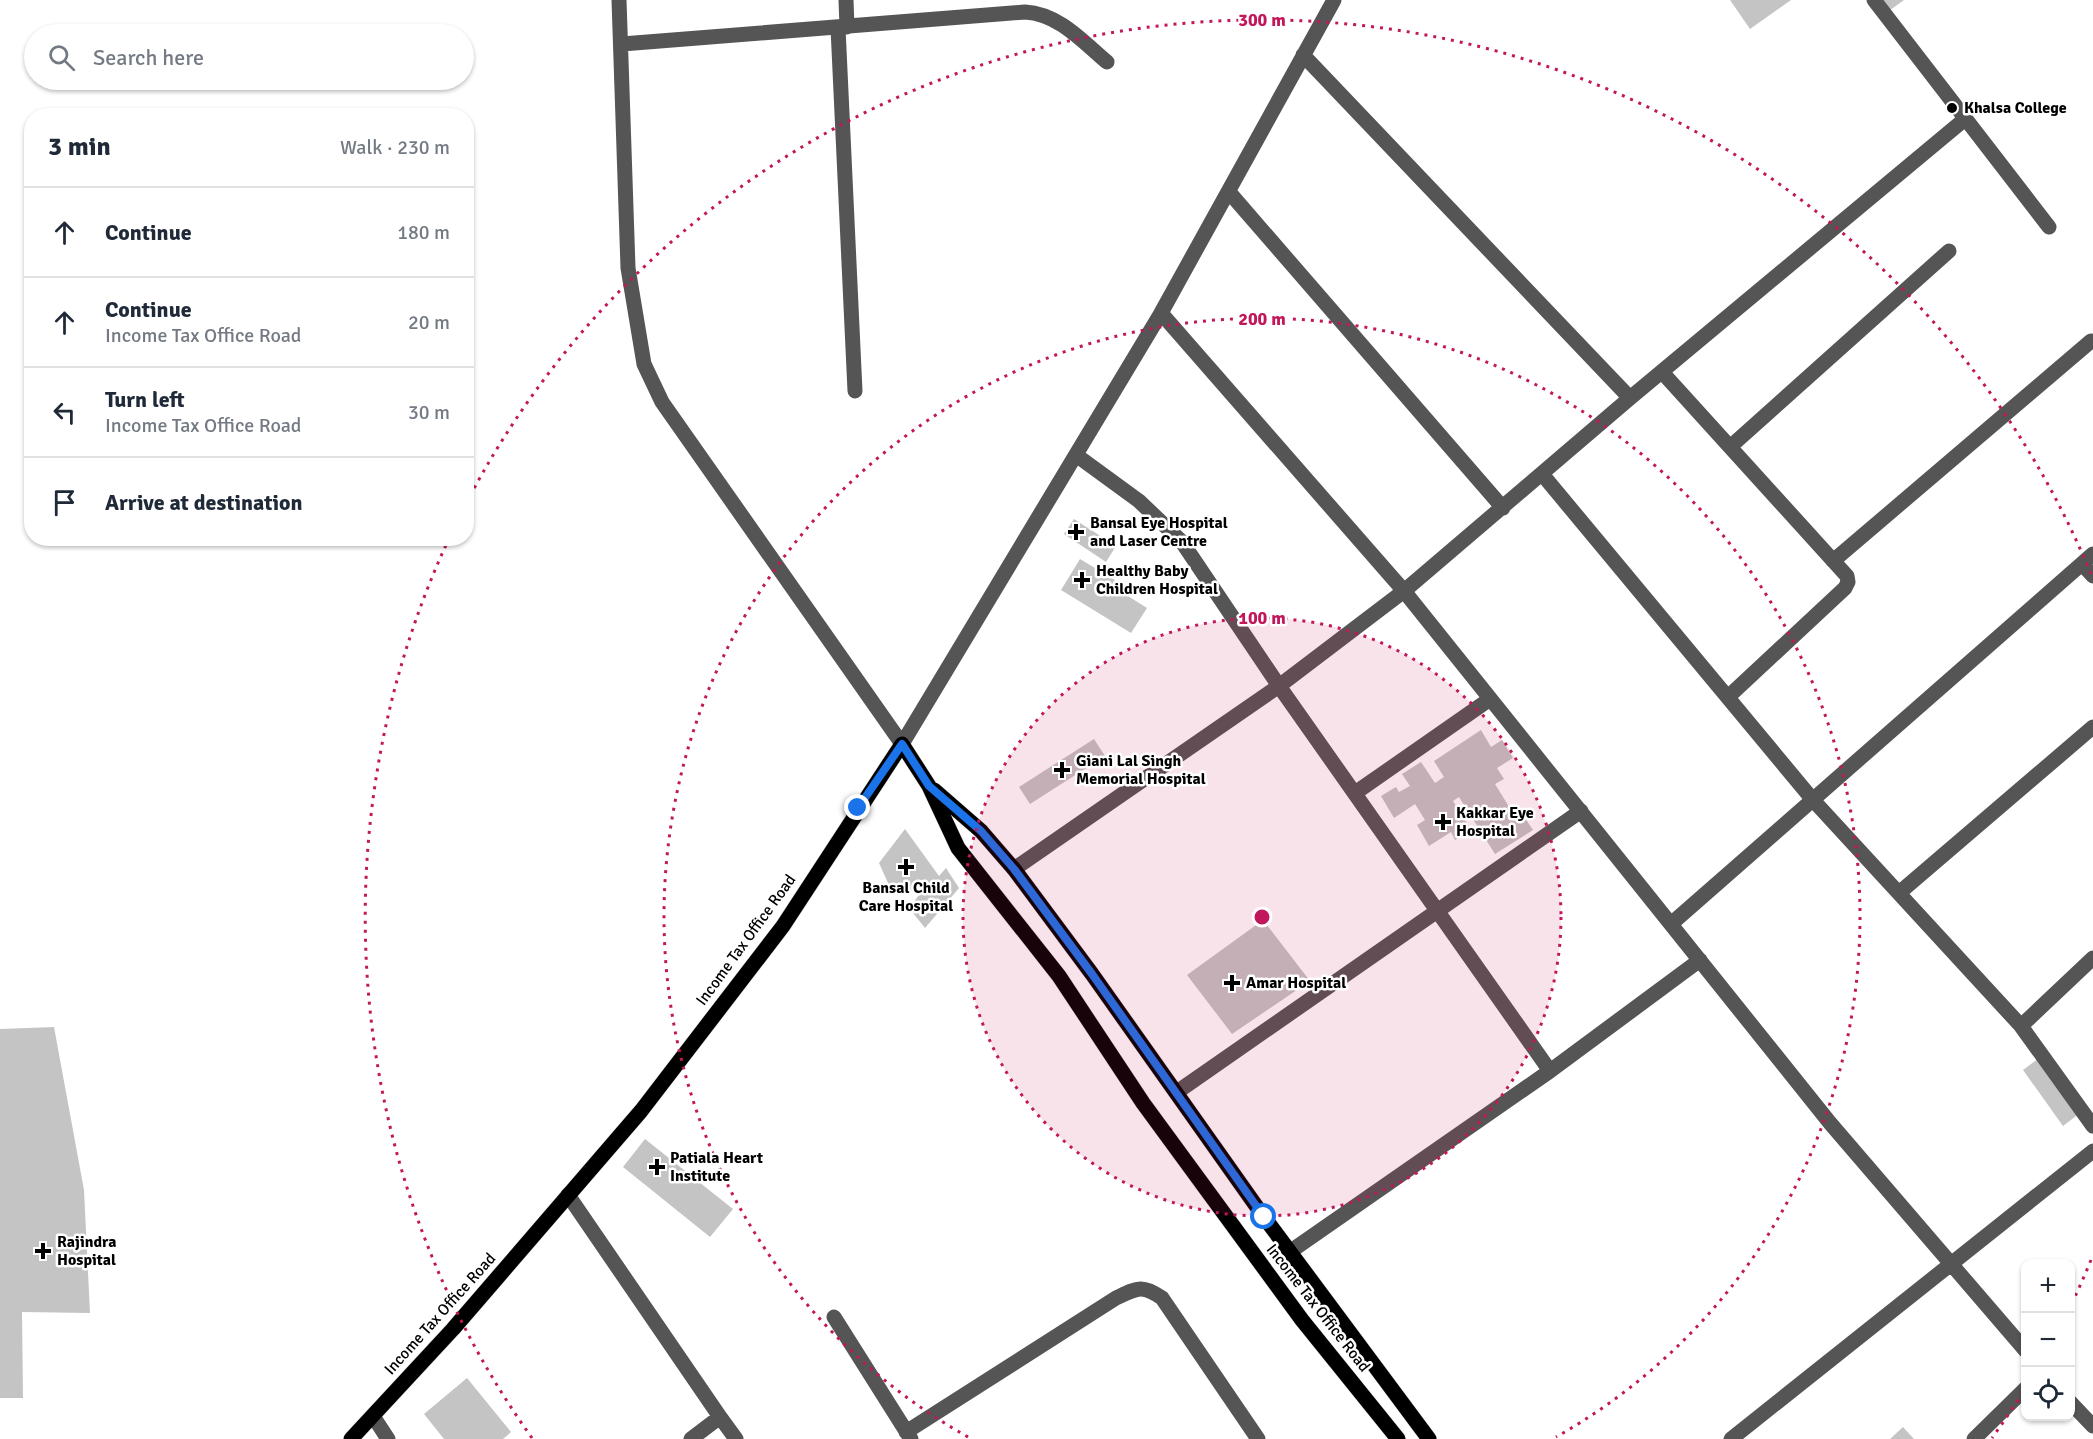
<!DOCTYPE html>
<html lang="en">
<head>
<meta charset="utf-8">
<style>
  body { margin:0; font-family:Signika,sans-serif; background:#f6f6f7; color:#1f2937 }
  .controls { position:absolute; right:18px; bottom:18px; display:grid; overflow:hidden; border-radius:12px; box-shadow:0 2px 4px #0004 }
  .controls button { width:54px; height:54px; display:grid; place-items:center; padding:0; border:0; border-bottom:2px solid #e0e1e3; background:#fff; color:#1f2937; font:30px sans-serif }
  .stop { position:absolute; width:18px; height:18px; margin:-14px; border:4px solid #1a73e8; border-radius:50%; background:#fff }
  .stop.end { background:#1a73e8; border-color:#fff; box-shadow:0 2px 6px #0008 }
  .list { margin:0; padding:0; list-style:none }
  h2 { display:flex; justify-content:space-between; align-items:center; height:78px; margin:0; padding:0 24px; font-size:26px }
  h2 small { font-size:20px; font-weight:400; color:#747a83 }
  .list li { display:grid; grid-template-columns:39px 1fr auto; gap:18px; align-items:center; box-sizing:border-box; height:90px; padding:0 24px; border-top:2px solid #e0e1e3 }
  .list b { display:block; font-size:22px; white-space:nowrap }
  .list p { margin:0; font-size:20px; white-space:nowrap; color:#747a83 }
  .list em { font-size:20px; font-style:normal; color:#747a83 }
  .icon { flex:none; width:33px; height:33px; fill:none; stroke:currentColor; stroke-width:2; stroke-linecap:round; stroke-linejoin:round }
  .map { position:relative; flex:none; width:2093px; height:1439px; overflow:hidden }
  .search { position:absolute; background:#fff; box-shadow:0 2px 4px #0004; left:24px; top:24px; width:450px; height:66px; display:flex; align-items:center; gap:15px; box-sizing:border-box; padding:0 21px; border-radius:33px; color:#747a83; font-size:22px }
  .panel { position:absolute; background:#fff; box-shadow:0 2px 4px #0004; left:24px; top:108px; width:450px; height:438px; border-radius:24px }
  .map>svg:first-child { display:block }
  .building { fill:#c4c4c4 }
  .lines { fill:none; stroke-linecap:round; stroke-linejoin:round }
  .major-casing { stroke:#dbdbdb; stroke-width:16 }
  .minor { stroke:#555; stroke-width:15 }
  .major { stroke:#000; stroke-width:15 }
  .route { stroke:#1a73e8; stroke-width:8 }
  .ring { fill:none; stroke:#c2185b; stroke-width:3; stroke-dasharray:3 6 }
  .poi-dot { fill:#000; stroke:#fff; stroke-width:2 }
  .labels { text-anchor:middle; dominant-baseline:central; stroke-width:5; stroke-linejoin:round; paint-order:stroke }
  .poi-label { font-size:16px; font-weight:bold; fill:#000; stroke:#fff; text-anchor:start }
  .street-label { font-size:16px; fill:#000; stroke:#fff }
  .centre { fill:#c2185b; stroke:#fff; stroke-width:3 }
  .ring-label { font-size:18px; text-anchor:middle; font-weight:bold; fill:#c2185b; stroke:#fff; stroke-width:5; stroke-linejoin:round; paint-order:stroke }
</style>
</head>
<body>
<div class="map">
<svg width="2093" height="1439" viewBox="0 0 2093 1439">
  <rect width="100%" height="100%" fill="#fff"/>
  <path class="building" d="M 1730,0 L 1791,0 L 1750,29 Z
    M 1877,0 L 1904,0 L 1886,13 Z
    M 1074,519 L 1116,546 L 1106,562 L 1064,534 Z
    M 1080,559 L 1115,580 L 1112,586 L 1147,608 L 1131,633 L 1061,590 Z
    M 1481,730 L 1491,747 L 1502,740 L 1513,758 L 1497,768 L 1504,779 L 1495,784 L 1511,810 L 1517,806 L 1533,830 L 1495,854 L 1459,797 L 1453,801 L 1471,829 L 1455,840 L 1451,832 L 1429,846 L 1417,825 L 1425,820 L 1415,804 L 1394,818 L 1381,796 L 1396,787 L 1399,792 L 1410,786 L 1402,774 L 1421,762 L 1435,783 L 1444,777 L 1434,761 Z
    M 1094,739 L 1105,756 L 1030,804 L 1019,787 Z
    M 905,829 L 939,876 L 946,868 L 959,888 L 925,928 L 909,908 L 923,890 L 916,885 L 909,895 L 902,887 L 893,894 L 879,863 Z
    M 1263,920 L 1310,981 L 1232,1034 L 1187,975 Z
    M 54,1027 L 84,1190 L 90,1313 L 22,1312 L 23,1398 L 0,1398 L 0,1029 Z
    M 2039,1058 L 2080,1113 L 2063,1126 L 2023,1070 Z
    M 645,1139 L 733,1209 L 710,1237 L 623,1167 Z
    M 467,1378 L 511,1432 L 503,1439 L 444,1439 L 424,1414 Z
    M 1903,1427 L 1914,1439 L 1890,1439 Z"/>
  <g class="lines">
    <defs>
      <path id="major" d="M 934,790 L 981,831 L 1014,869 L 1092,974 L 1264,1217 L 1429,1439
        M 351,1439 L 453,1329 L 641,1111 L 783,926 L 902,744 L 929,786 L 958,848 L 1059,976 L 1143,1103 L 1302,1320 L 1398,1439"/>
    </defs>
    <use href="#major" class="major-casing"/>
    <path class="minor" d="M 619,0 L 628,268 L 644,364 L 662,402 L 902,744 L 1161,313 L 1334,0
      M 846,0 L 847,27
      M 1874,0 L 2049,227
      M 838,28 L 855,391
      M 622,44 L 1025,12 C 1059,14 1082,41 1107,62
      M 1303,55 L 1630,398
      M 1229,192 L 1503,508
      M 1161,313 L 1404,591 L 1830,1123 L 2026,1351
      M 1662,372 L 1847,576 L 1848,582 L 1845,588 L 1728,697
      M 1730,447 L 1949,251
      M 1076,455 L 1139,501 L 1182,542 L 1279,686 L 1550,1071 L 1291,1251
      M 1542,474 L 1813,800 L 2021,1026 L 2093,958
      M 1833,561 L 2091,341
      M 2082,564 L 2093,576
      M 1355,793 L 1490,699
      M 1014,869 L 1279,686 L 1404,591 L 1630,398 L 1965,119
      M 1899,893 L 2093,727
      M 1671,924 L 2093,554
      M 2021,1026 L 2093,1126
      M 1550,1071 L 1700,960
      M 1177,1092 L 1581,811
      M 568,1195 L 720,1417
      M 834,1317 L 911,1439
      M 2070,1402 L 2093,1426
      M 373,1416 L 388,1439
      M 906,1432 L 1116,1298 C 1137,1288 1142,1284 1162,1298 L 1258,1439
      M 691,1439 L 720,1417 L 736,1439
      M 1731,1439 L 2093,1151
      M 1974,1439 L 2026,1388"/>
    <use href="#major" class="major"/>
  </g>
  <g class="lines">
    <path class="route" d="M 858,808 L 902,744 L 929,786 L 981,831 L 1014,869 L 1092,974 L 1264,1217"/>
  </g>
  <circle cx="1262" cy="917" r="299" fill="#c2185b" fill-opacity=".12"/>
  <g class="ring">
    <circle cx="1262" cy="917" r="299"/>
    <path d="M968 1437A598 598 0 1 1 1556 1437"/>
    <path d="M2091 1260A897 897 0 0 1 2072 1303M2023 1392A897 897 0 0 1 1992 1438M532 1438A897 897 0 0 1 446 545M470 496A897 897 0 0 1 2091 574"/>
  </g>
  <g class="poi-dot">
    <circle cx="1952" cy="108" r="6"/>
    <path d="M1073 523h6v6h6v6h-6v6h-6v-6h-6v-6h6z"/>
    <path d="M1079 571h6v6h6v6h-6v6h-6v-6h-6v-6h6z"/>
    <path d="M1059 761h6v6h6v6h-6v6h-6v-6h-6v-6h6z"/>
    <path d="M1440 813h6v6h6v6h-6v6h-6v-6h-6v-6h6z"/>
    <path d="M903 858h6v6h6v6h-6v6h-6v-6h-6v-6h6z"/>
    <path d="M1229 974h6v6h6v6h-6v6h-6v-6h-6v-6h6z"/>
    <path d="M654 1158h6v6h6v6h-6v6h-6v-6h-6v-6h6z"/>
    <path d="M40 1242h6v6h6v6h-6v6h-6v-6h-6v-6h6z"/>
  </g>
  <g class="labels">
    <g class="poi-label">
      <text x="1964" y="108">Khalsa College</text>
      <text x="1090" y="523">Bansal Eye Hospital<tspan x="1090" dy="18">and Laser Centre</tspan></text>
      <text x="1096" y="571">Healthy Baby<tspan x="1096" dy="18">Children Hospital</tspan></text>
      <text x="1076" y="761">Giani Lal Singh<tspan x="1076" dy="18">Memorial Hospital</tspan></text>
      <text x="1456" y="813">Kakkar Eye<tspan x="1456" dy="18">Hospital</tspan></text>
      <text x="906" y="888" text-anchor="middle">Bansal Child<tspan x="906" dy="18">Care Hospital</tspan></text>
      <text x="1246" y="983">Amar Hospital</text>
      <text x="670" y="1158">Patiala Heart<tspan x="670" dy="18">Institute</tspan></text>
      <text x="57" y="1242">Rajindra<tspan x="57" dy="18">Hospital</tspan></text>
    </g>
    <g class="street-label">
      <text transform="translate(746 940) rotate(-54)">Income Tax Office Road</text>
      <text transform="translate(1318 1308) rotate(52)">Income Tax Office Road</text>
      <text transform="translate(440 1314) rotate(-48)">Income Tax Office Road</text>
    </g>
  </g>
  <circle cx="1262" cy="917" r="9" class="centre"/>
  <g class="ring-label">
    <text x="1262" y="26">300 m</text>
    <text x="1262" y="325">200 m</text>
    <text x="1262" y="624">100 m</text>
  </g>
</svg>
<div class="controls">
<button>+</button>
<button>−</button>
<button><svg class="icon" aria-label="locate" viewBox="0 0 24 24"><circle cx="12" cy="12" r="6"/><path d="M12 2v4M12 18v4M2 12h4M18 12h4"/></svg></button>
</div>
<div class="stop" style="left:1264px;top:1217px"></div>
<div class="stop end" style="left:858px;top:808px"></div>
<div class="search"><svg class="icon" aria-label="search" viewBox="0 0 24 24"><circle cx="10" cy="10" r="6"/><path d="M15 15l6 6"/></svg>Search here</div>
<section class="panel">
<h2>3 min<small>Walk · 230 m</small></h2>
<ul class="list">
<li><svg class="icon" aria-label="ahead" viewBox="0 0 24 24"><path d="M12 20V5M6 11l6-6 6 6"/></svg><div><b>Continue</b></div><em>180 m</em></li>
<li><svg class="icon" aria-label="ahead" viewBox="0 0 24 24"><path d="M12 20V5M6 11l6-6 6 6"/></svg><div><b>Continue</b><p>Income Tax Office Road</p></div><em>20 m</em></li>
<li><svg class="icon" aria-label="left" viewBox="0 0 24 24"><path d="M17 20v-9H6M10 6l-5 5 5 5"/></svg><div><b>Turn left</b><p>Income Tax Office Road</p></div><em>30 m</em></li>
<li><svg class="icon" aria-label="arrive" viewBox="0 0 24 24"><path d="M6 21V4h12l-3 4 3 4H6"/></svg><div><b>Arrive at destination</b></div></li>
</ul>
</section>
</div>
</body>
</html>
